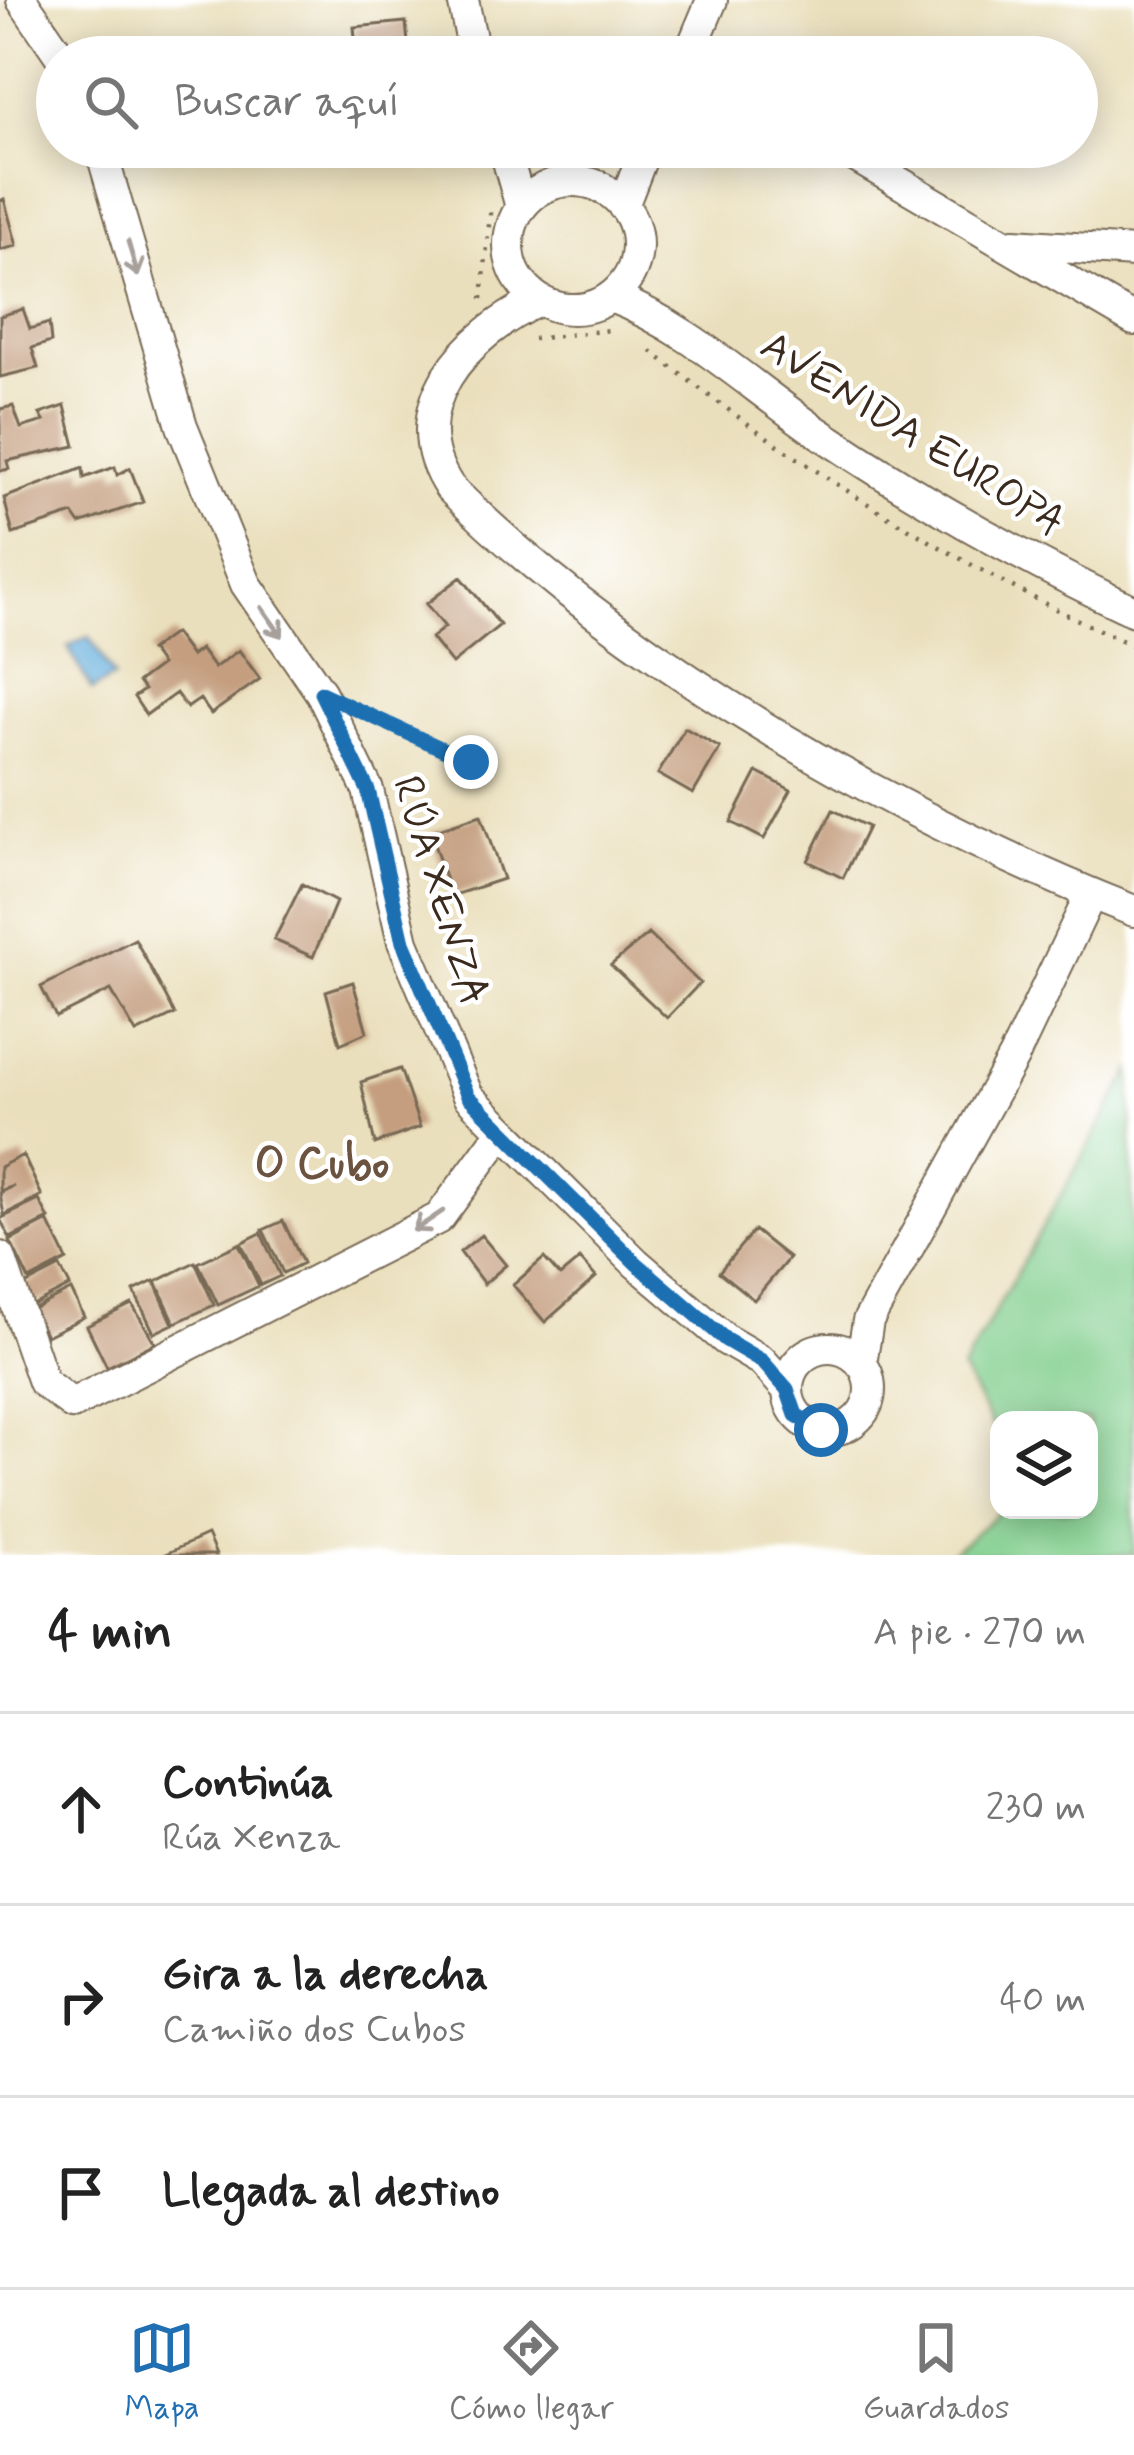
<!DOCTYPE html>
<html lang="es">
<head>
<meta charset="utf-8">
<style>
  body { margin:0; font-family:Mynerve,sans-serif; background:#f6f6f6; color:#222 }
  .controls { position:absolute; right:36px; bottom:36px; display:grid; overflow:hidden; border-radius:24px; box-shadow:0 6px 30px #0003 }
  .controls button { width:108px; height:108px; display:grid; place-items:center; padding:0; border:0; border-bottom:3px solid #e0e0e0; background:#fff; color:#222; font:60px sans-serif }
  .stop { position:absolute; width:36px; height:36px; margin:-27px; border:9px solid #1f6fb2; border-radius:50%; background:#fff }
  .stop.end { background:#1f6fb2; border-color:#fff; box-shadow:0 3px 12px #0008 }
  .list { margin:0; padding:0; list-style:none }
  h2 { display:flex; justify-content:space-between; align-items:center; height:156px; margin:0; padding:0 48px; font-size:51px }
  h2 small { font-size:39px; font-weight:400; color:#767676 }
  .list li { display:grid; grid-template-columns:78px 1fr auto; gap:36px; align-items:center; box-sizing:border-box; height:192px; padding:0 48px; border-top:3px solid #e0e0e0 }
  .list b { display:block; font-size:45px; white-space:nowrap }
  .list p { margin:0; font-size:39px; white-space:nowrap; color:#767676 }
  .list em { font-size:39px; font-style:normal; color:#767676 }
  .icon { flex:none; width:66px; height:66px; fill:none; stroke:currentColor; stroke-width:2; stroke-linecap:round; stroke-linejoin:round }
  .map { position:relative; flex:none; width:1134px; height:1555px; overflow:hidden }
  .search { position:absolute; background:#fff; box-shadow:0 6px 30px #0003; left:36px; right:36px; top:36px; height:132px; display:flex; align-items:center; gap:30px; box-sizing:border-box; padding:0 42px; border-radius:66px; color:#767676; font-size:45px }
  .sheet { height:732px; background:#fff }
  nav { display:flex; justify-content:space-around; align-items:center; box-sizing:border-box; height:168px; border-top:3px solid #e0e0e0; background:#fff; font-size:33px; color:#767676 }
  nav a { display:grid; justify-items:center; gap:6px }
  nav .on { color:#1f6fb2 }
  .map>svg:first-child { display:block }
  .green { fill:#82cf8e; stroke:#5e7c56; stroke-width:3 }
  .water { fill:#65afdd; stroke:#506c7e; stroke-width:3 }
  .building { fill:#c49e7f }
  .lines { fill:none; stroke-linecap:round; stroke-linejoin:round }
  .minor-casing { stroke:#786955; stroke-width:34 }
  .path { stroke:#786955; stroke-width:4.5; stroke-dasharray:3 9; stroke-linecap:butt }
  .minor { stroke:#fff; stroke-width:30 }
  .oneway { stroke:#a79f9a }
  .route { stroke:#1f6fb2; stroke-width:15 }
  .labels { text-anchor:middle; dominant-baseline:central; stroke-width:9; stroke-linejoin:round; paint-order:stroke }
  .street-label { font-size:42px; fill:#3b2a1e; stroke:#fff }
  .neighbourhood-label { font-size:45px; font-weight:bold; fill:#6b5340; stroke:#fff }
</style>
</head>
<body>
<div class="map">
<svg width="1134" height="1555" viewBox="0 0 1134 1555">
  <rect width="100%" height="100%" fill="#fff"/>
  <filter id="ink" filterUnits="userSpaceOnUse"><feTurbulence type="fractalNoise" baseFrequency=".00833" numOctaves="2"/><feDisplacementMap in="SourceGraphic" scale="24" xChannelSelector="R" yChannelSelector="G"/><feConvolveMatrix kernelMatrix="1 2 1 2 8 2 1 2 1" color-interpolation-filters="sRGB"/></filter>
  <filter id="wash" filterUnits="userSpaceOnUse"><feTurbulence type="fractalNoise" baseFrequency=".004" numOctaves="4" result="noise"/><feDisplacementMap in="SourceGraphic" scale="48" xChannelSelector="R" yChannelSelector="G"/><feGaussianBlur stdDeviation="2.7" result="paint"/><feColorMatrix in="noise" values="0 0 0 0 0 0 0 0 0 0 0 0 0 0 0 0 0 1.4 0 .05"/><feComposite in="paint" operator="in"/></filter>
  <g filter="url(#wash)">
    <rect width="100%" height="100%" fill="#eadfbc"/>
    <path class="green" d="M 1131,1071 L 1134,1555 L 949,1555 L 1002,1510 L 1089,1510 L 1089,1420 L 999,1420 L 999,1438 L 962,1370 Z"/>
    <path class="water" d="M 89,636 L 114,677 L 92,690 L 68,647 Z"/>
    <g id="blocks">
      <path class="building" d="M 406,22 L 409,54 L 368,57 L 367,48 L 356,49 L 354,27 Z
        M 4,199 L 17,246 L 0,250 L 0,201 Z
        M 23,309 L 30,329 L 49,323 L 51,342 L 32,348 L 38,368 L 0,377 L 0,316 Z
        M 13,406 L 21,428 L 44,421 L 40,414 L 65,406 L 75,446 L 7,461 L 9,469 L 0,471 L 0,409 Z
        M 115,467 L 117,475 L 130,468 L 143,502 L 80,524 L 73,514 L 13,534 L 4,498 L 83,468 L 84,478 Z
        M 461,577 L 500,625 L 452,664 L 431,638 L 445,627 L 426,604 Z
        M 174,633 L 191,656 L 200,649 L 214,668 L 239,650 L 260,679 L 211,714 L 200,699 L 187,708 L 176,693 L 146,715 L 134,697 L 144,690 L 138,682 L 161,665 L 150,650 Z
        M 685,728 L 720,748 L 693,794 L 658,774 Z
        M 757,772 L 791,790 L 764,839 L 731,822 Z
        M 833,810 L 868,827 L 843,878 L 808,861 Z
        M 481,815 L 503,879 L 451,896 L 430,832 Z
        M 302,884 L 336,902 L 313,957 L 274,940 Z
        M 648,934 L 700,983 L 667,1018 L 611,965 Z
        M 135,939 L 175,1014 L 136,1033 L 111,990 L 56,1017 L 41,987 Z
        M 353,982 L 367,1032 L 340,1044 L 326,991 Z
        M 400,1069 L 420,1127 L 375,1144 L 361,1082 Z
        M 23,1155 L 42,1196 L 4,1215 L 0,1193 L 14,1186 L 0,1191 L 0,1167 Z
        M 39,1200 L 49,1219 L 10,1238 L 0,1219 Z
        M 48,1221 L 67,1260 L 29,1280 L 10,1241 Z
        M 283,1221 L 303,1263 L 283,1273 L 263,1230 Z
        M 754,1230 L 789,1258 L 754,1300 L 719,1272 Z
        M 261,1233 L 280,1276 L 261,1285 L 241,1243 Z
        M 481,1235 L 506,1265 L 484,1284 L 460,1252 Z
        M 239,1244 L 259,1286 L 218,1305 L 198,1263 Z
        M 544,1258 L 560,1276 L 580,1259 L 596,1277 L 545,1322 L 513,1285 Z
        M 195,1262 L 214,1305 L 175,1323 L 156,1282 Z
        M 60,1267 L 70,1286 L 31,1306 L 21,1287 Z
        M 154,1281 L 173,1324 L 154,1333 L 134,1291 Z
        M 71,1290 L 84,1317 L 46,1336 L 33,1309 Z
        M 132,1304 L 155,1343 L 107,1367 L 87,1326 Z
        M 207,1535 L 216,1555 L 163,1555 Z"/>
    </g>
  </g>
  <g filter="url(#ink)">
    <use href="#blocks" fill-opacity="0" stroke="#786955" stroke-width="3"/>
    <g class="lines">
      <defs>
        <path id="minor" d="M 22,0 L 61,57
          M 463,0 L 475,57
          M 688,57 L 712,0
          M 100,147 L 182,426 L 246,584 L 321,693 L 368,790 L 403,942 L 468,1096 L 636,1263 L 726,1340 L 762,1361 L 787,1389
          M 504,147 L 521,207
          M 839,147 L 1134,320
          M509 245a64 64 0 1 1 128 0a64 64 0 1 1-128 0Z
          M 623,206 L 646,147
          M 1014,244 L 1134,252
          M 611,297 C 687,326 749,385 816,431 C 918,499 1023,559 1134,611
          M 540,300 C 467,333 396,409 450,488 C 631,667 899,818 1134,911
          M 0,1257 L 43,1382 L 72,1404 L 439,1218 L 502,1132
          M788 1389a41 41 0 1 1 82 0a41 41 0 1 1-82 0Z
          M 861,1364 L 868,1321 L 1014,1056 L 1091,894"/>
      </defs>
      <use href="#minor" class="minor-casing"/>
      <path class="path" d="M 482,299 L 491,204
        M 533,339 L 610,330
        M 651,351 C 799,468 962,569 1134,646
        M 362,710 L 471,762"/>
      <use href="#minor" class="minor"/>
    </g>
    <defs><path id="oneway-shaft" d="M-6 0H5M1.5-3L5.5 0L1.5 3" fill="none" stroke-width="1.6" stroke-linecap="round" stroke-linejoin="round" transform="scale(3)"/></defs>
    <g class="oneway">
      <use href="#oneway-shaft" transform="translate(133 259) rotate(74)"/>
      <use href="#oneway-shaft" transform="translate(272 622) rotate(55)"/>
      <use href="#oneway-shaft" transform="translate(428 1221) rotate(146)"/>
    </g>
  </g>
  <g class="lines" filter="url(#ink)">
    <path class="route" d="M 471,762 L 321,693 L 368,790 L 403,942 L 468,1096 L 636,1263 L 726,1340 L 762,1361 L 787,1389 L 796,1415 L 821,1430"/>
  </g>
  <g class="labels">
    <g class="street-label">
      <text transform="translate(912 435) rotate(32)">AVENIDA EUROPA</text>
      <text transform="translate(439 891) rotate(73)">RÚA XENZA</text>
    </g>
    <g class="neighbourhood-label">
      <text x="322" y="1164">O Cubo</text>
    </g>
  </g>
</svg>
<div class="controls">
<button><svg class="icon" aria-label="layers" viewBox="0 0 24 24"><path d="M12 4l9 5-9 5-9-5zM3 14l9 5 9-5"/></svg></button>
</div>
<div class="stop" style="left:821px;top:1430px"></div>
<div class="stop end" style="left:471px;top:762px"></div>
<div class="search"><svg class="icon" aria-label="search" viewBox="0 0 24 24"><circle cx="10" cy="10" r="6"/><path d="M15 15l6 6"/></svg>Buscar aquí</div>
</div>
<section class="sheet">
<h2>4 min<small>A pie · 270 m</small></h2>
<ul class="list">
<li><svg class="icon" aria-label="ahead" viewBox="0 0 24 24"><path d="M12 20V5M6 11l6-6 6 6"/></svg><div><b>Continúa</b><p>Rúa Xenza</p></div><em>230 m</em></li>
<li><svg class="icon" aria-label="right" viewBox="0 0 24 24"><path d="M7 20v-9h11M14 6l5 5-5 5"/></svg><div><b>Gira a la derecha</b><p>Camiño dos Cubos</p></div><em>40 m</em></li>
<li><svg class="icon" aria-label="arrive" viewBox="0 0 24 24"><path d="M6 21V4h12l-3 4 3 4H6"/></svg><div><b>Llegada al destino</b></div></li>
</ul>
</section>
<nav>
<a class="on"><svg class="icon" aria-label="map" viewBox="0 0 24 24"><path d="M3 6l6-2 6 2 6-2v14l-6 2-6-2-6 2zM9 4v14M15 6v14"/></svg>Mapa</a>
<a><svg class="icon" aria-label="directions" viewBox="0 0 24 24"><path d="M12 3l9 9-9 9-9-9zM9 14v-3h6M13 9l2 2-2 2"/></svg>Cómo llegar</a>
<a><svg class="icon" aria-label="saved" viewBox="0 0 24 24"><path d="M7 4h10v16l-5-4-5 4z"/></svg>Guardados</a>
</nav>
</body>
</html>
